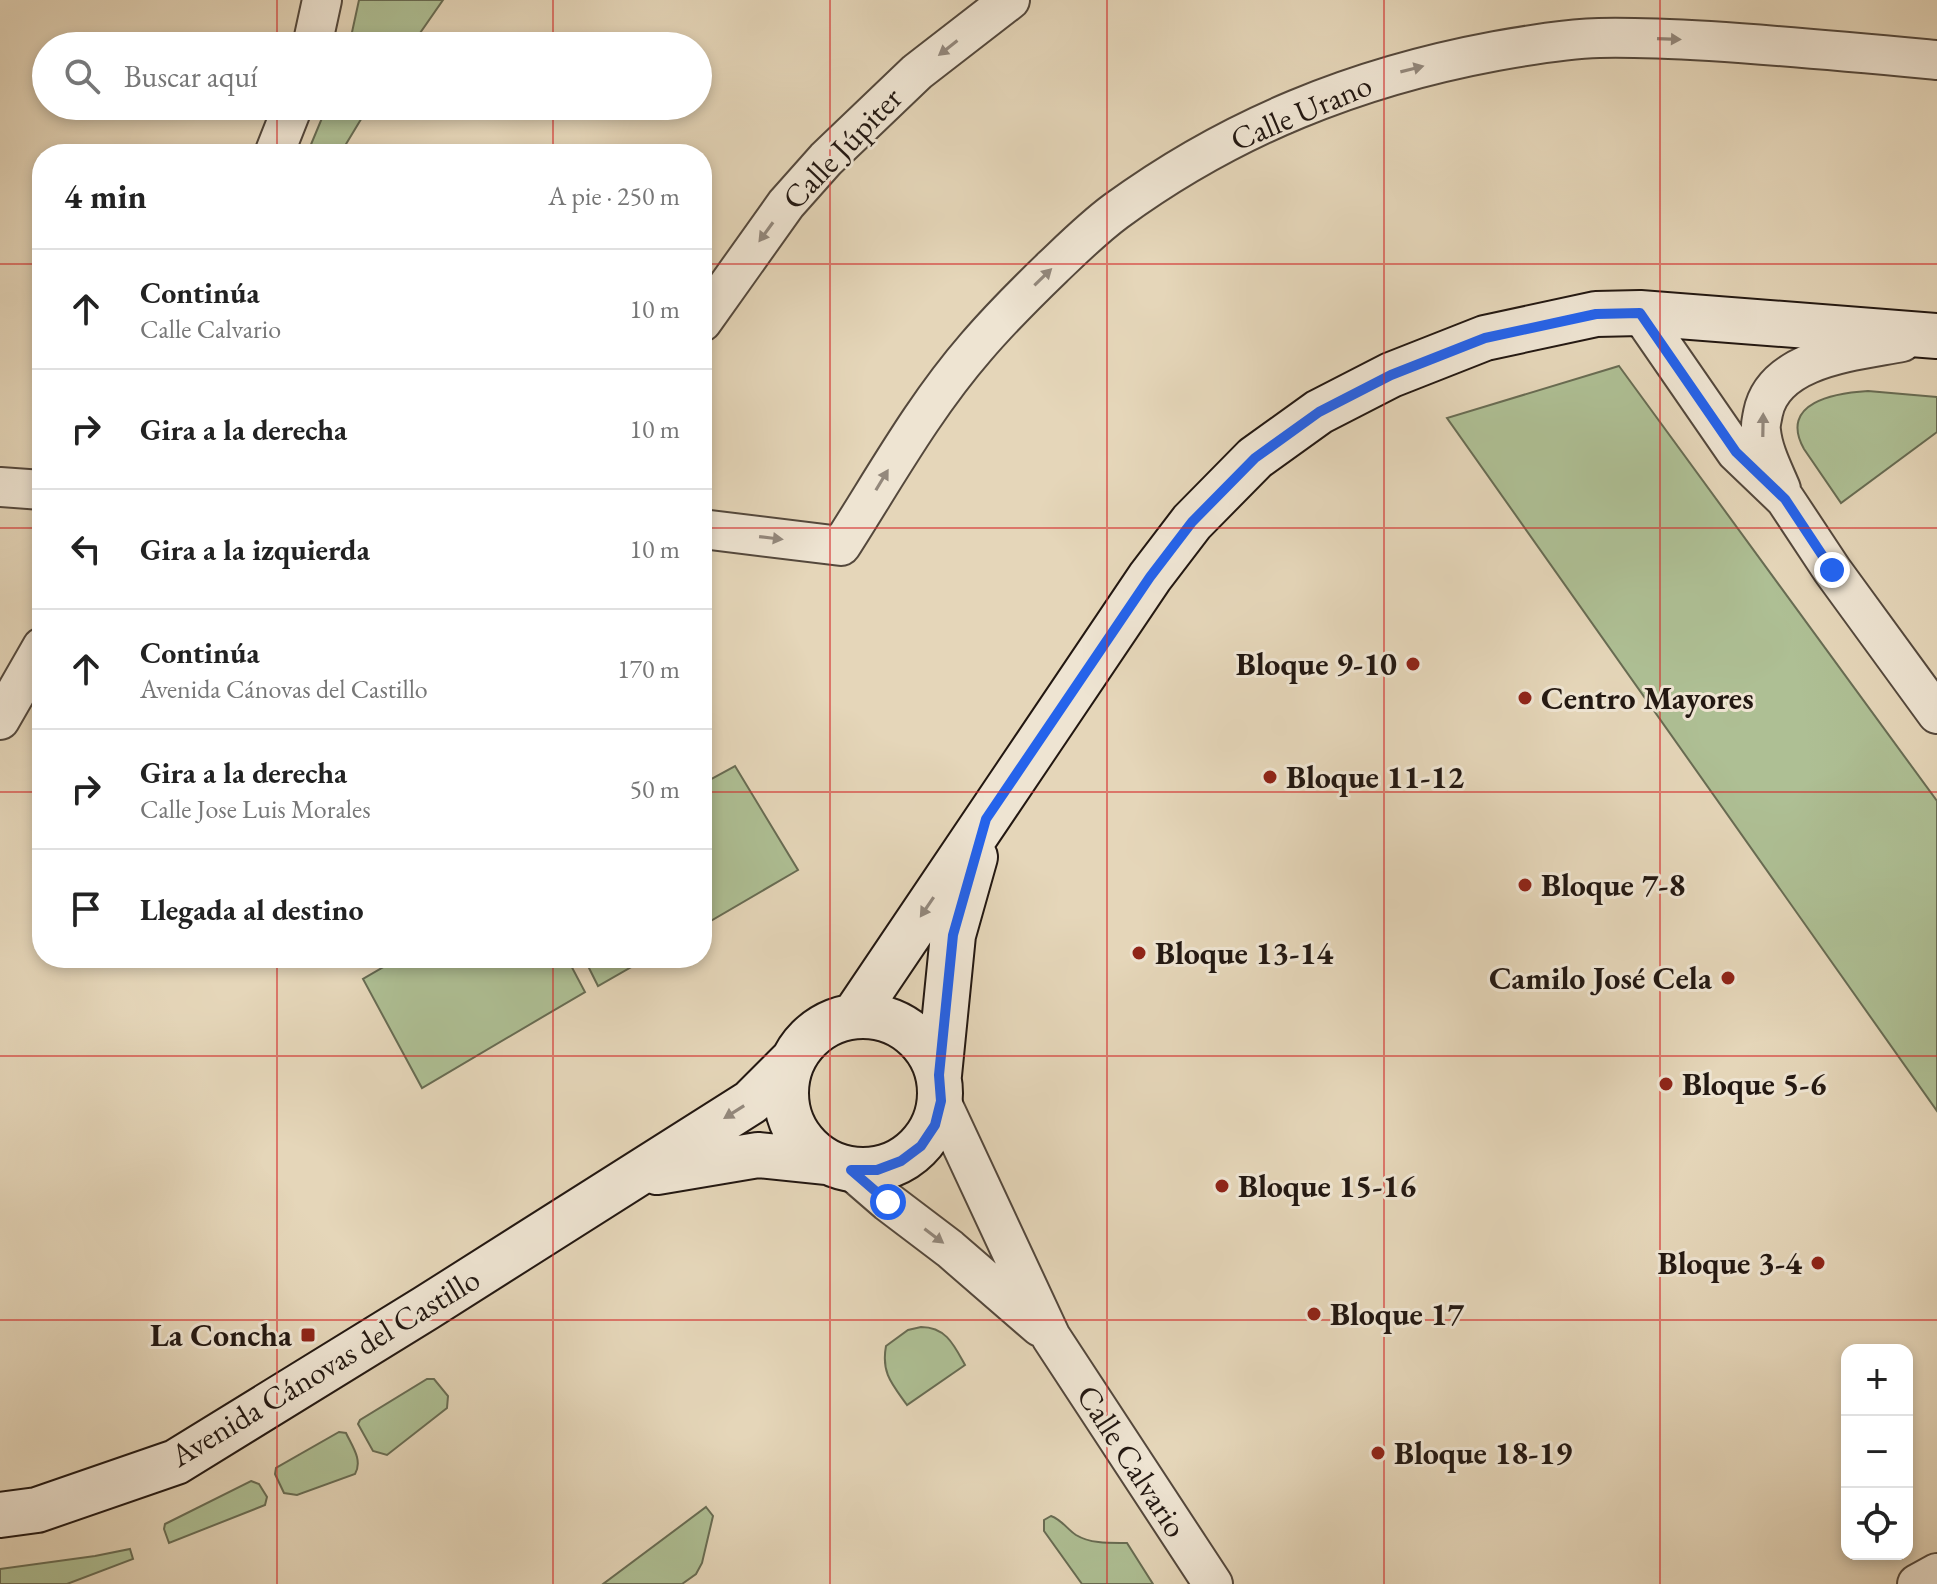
<!DOCTYPE html>
<html lang="es">
<head>
<meta charset="utf-8">
<style>
  body { margin:0; font-family:"EB Garamond",serif; background:#f2f2f2; color:#222 }
  .controls { position:absolute; right:24px; bottom:24px; display:grid; overflow:hidden; border-radius:16px; box-shadow:0 4px 12px #0003 }
  .controls button { width:72px; height:72px; display:grid; place-items:center; padding:0; border:0; border-bottom:2px solid #e0e0e0; background:#fff; color:#222; font:40px sans-serif }
  .stop { position:absolute; width:24px; height:24px; margin:-18px; border:6px solid #2563eb; border-radius:50%; background:#fff }
  .stop.end { background:#2563eb; border-color:#fff; box-shadow:0 2px 8px #0008 }
  .list { margin:0; padding:0; list-style:none }
  h2 { display:flex; justify-content:space-between; align-items:center; height:104px; margin:0; padding:0 32px; font-size:34px }
  h2 small { font-size:26px; font-weight:400; color:#767676 }
  .list li { display:grid; grid-template-columns:52px 1fr auto; gap:24px; align-items:center; box-sizing:border-box; height:120px; padding:0 32px; border-top:2px solid #e0e0e0 }
  .list b { display:block; font-size:30px; white-space:nowrap }
  .list p { margin:0; font-size:26px; white-space:nowrap; color:#767676 }
  .list em { font-size:26px; font-style:normal; color:#767676 }
  .icon { flex:none; width:44px; height:44px; fill:none; stroke:currentColor; stroke-width:2; stroke-linecap:round; stroke-linejoin:round }
  .map { position:relative; flex:none; width:1937px; height:1584px; overflow:hidden }
  .search { position:absolute; background:#fff; box-shadow:0 4px 12px #0003; left:32px; top:32px; width:680px; height:88px; display:flex; align-items:center; gap:20px; box-sizing:border-box; padding:0 28px; border-radius:44px; color:#767676; font-size:30px }
  .panel { position:absolute; background:#fff; box-shadow:0 4px 12px #0003; left:32px; top:144px; width:680px; height:824px; border-radius:32px }
  .map>svg:first-child { display:block }
  .green { fill:#aebf94; stroke:#686c53; stroke-width:2 }
  .lines { fill:none; stroke-linecap:round; stroke-linejoin:round }
  .street-casing { stroke:#54483c; stroke-width:42 }
  .secondary-casing { stroke:#231812; stroke-width:48 }
  .street { stroke:#eee4d2; stroke-width:38 }
  .secondary { stroke:#eee4d2; stroke-width:44 }
  .oneway { fill:#93887c }
  .route { stroke:#2563eb; stroke-width:10 }
  .grid { fill:none; stroke:#d62828; stroke-width:2; stroke-opacity:0.55 }
  .poi-dot { fill:#8f2418; stroke:#eee4d2; stroke-width:3 }
  .labels { text-anchor:middle; dominant-baseline:central; stroke-width:6; stroke-linejoin:round; paint-order:stroke }
  .street-label { font-size:32px; fill:#231812; stroke:#eee4d2 }
  .poi-label { font-size:32px; font-weight:bold; fill:#231812; stroke:#eee4d2; text-anchor:start }
</style>
</head>
<body>
<div class="map">
<svg width="1937" height="1584" viewBox="0 0 1937 1584">
  <rect width="100%" height="100%" fill="#e5d6b9"/>
  <filter id="stains"><feTurbulence type="fractalNoise" baseFrequency=".0025" numOctaves="4"/><feColorMatrix values="0 0 0 0 .2 0 0 0 0 .09 0 0 0 0 .02 0 0 0 .5 -.17"/></filter>
  <radialGradient id="worn" r=".72"><stop offset=".6" stop-color="#630" stop-opacity="0"/><stop offset="1" stop-color="#630" stop-opacity=".3"/></radialGradient>
  <path class="green" d="M 359,0 L 443,0 L 411,46 L 349,46 Z
    M 327,106 L 369,106 L 340,154 L 307,154 Z
    M 1619,366 L 1937,801 L 1937,1111 L 1447,418 Z
    M 1868,391 L 1937,397 L 1937,432 L 1841,503 L 1804,449 C 1778,402 1836,393 1868,391 Z
    M 735,766 L 798,870 L 702,926 L 702,784 Z
    M 399,958 L 567,958 L 585,992 L 422,1088 L 363,979 Z
    M 584,958 L 647,958 L 598,986 Z
    M 921,1327 C 946,1327 954,1345 965,1365 L 907,1405 C 892,1384 881,1373 886,1346 L 908,1330 Z
    M 427,1379 L 434,1379 L 448,1396 L 447,1408 L 387,1455 L 373,1451 L 358,1424 L 360,1420 Z
    M 339,1432 L 346,1433 C 352,1446 363,1460 355,1474 L 297,1495 L 284,1493 L 275,1474 L 276,1468 Z
    M 251,1481 L 259,1484 L 267,1497 L 265,1505 L 169,1543 L 164,1529 L 165,1524 Z
    M 706,1507 L 713,1516 L 702,1563 L 696,1574 L 682,1584 L 603,1584 Z
    M 1051,1516 C 1062,1520 1067,1529 1076,1535 C 1091,1544 1110,1543 1127,1543 L 1153,1584 L 1082,1584 L 1044,1531 L 1044,1520 Z
    M 130,1549 L 133,1559 L 67,1584 L 0,1584 L 0,1569 L 95,1556 Z"/>
  <g class="lines">
    <defs>
      <path id="street" d="M 312,46 L 322,0
        M 274,154 L 293,106
        M 1640,313 L 1736,452 L 1785,499 L 1832,570 L 1937,714
        M 702,322 L 786,204 L 826,159 L 917,72 L 1010,0
        M 0,487 L 42,490
        M 1781,489 C 1773,470 1763,451 1761,431 C 1760,425 1762,419 1763,413 C 1774,357 1857,351 1902,342
        M 702,529 L 841,546 C 884,479 923,408 976,347 C 1000,319 1026,293 1053,267 C 1073,248 1093,228 1116,211 C 1231,127 1356,77 1496,51 C 1530,45 1565,39 1599,38 C 1636,37 1673,39 1710,41 C 1786,46 1861,53 1937,60
        M 0,720 L 42,647
        M 941,1101 L 1051,1337 L 1213,1584
        M 851,1170 L 888,1202 L 950,1249 L 1040,1327
        M 1917,1584 L 1937,1573"/>
      <path id="secondary" d="M786 1093a77 77 0 1 1 154 0a77 77 0 1 1-154 0Z
        M 854,1016 L 1150,577 L 1192,522 L 1255,458 L 1319,412 L 1391,375 L 1485,338 L 1596,314 L 1640,313 L 1937,336
        M 939,1075 L 953,935 L 975,857
        M 657,1172 L 758,1155 L 827,1162
        M 0,1515 L 37,1510 L 176,1462 L 426,1308 L 751,1102 L 792,1061"/>
    </defs>
    <use href="#street" class="street-casing"/>
    <use href="#secondary" class="secondary-casing"/>
    <use href="#street" class="street"/>
    <use href="#secondary" class="secondary"/>
  </g>
  <defs><path id="oneway-solid" d="M-6-.8H1V-3.2L6.5 0L1 3.2V.8H-6Z" transform="scale(2)"/></defs>
  <g class="oneway">
    <use href="#oneway-solid" transform="translate(1669 39) rotate(2)"/>
    <use href="#oneway-solid" transform="translate(948 48) rotate(142)"/>
    <use href="#oneway-solid" transform="translate(1412 69) rotate(-14)"/>
    <use href="#oneway-solid" transform="translate(766 232) rotate(126)"/>
    <use href="#oneway-solid" transform="translate(1043 277) rotate(-44)"/>
    <use href="#oneway-solid" transform="translate(1763 425) rotate(-89)"/>
    <use href="#oneway-solid" transform="translate(882 480) rotate(-59)"/>
    <use href="#oneway-solid" transform="translate(771 538) rotate(7)"/>
    <use href="#oneway-solid" transform="translate(927 907) rotate(124)"/>
    <use href="#oneway-solid" transform="translate(734 1112) rotate(148)"/>
    <use href="#oneway-solid" transform="translate(934 1236) rotate(37)"/>
  </g>
  <g class="lines">
    <path class="route" d="M 888,1202 L 851,1170 L 877,1170 L 901,1161 L 921,1146 L 935,1125 L 941,1101 L 939,1075 L 953,935 L 986,819 L 1150,577 L 1192,522 L 1255,458 L 1319,412 L 1391,375 L 1485,338 L 1596,314 L 1640,313 L 1736,452 L 1785,499 L 1832,570"/>
  </g>
  <path class="grid" d="M 277,0 L 277,46M 553,0 L 553,46M 830,0 L 830,1584M 1107,0 L 1107,1584M 1384,0 L 1384,1584M 1660,0 L 1660,1584M 277,106 L 277,154M 553,106 L 553,154M 0,264 L 42,264M 702,264 L 1937,264M 0,528 L 42,528M 702,528 L 1937,528M 0,792 L 42,792M 702,792 L 1937,792M 277,958 L 277,1584M 553,958 L 553,1584M 0,1056 L 1937,1056M 0,1320 L 1937,1320"/>
  <g class="poi-dot">
    <circle cx="1413" cy="664" r="8"/>
    <circle cx="1525" cy="698" r="8"/>
    <circle cx="1270" cy="777" r="8"/>
    <circle cx="1525" cy="885" r="8"/>
    <circle cx="1139" cy="953" r="8"/>
    <circle cx="1728" cy="978" r="8"/>
    <circle cx="1666" cy="1084" r="8"/>
    <circle cx="1222" cy="1186" r="8"/>
    <circle cx="1818" cy="1263" r="8"/>
    <circle cx="1314" cy="1314" r="8"/>
    <rect x="300" y="1327" width="16" height="16" rx="4"/>
    <circle cx="1378" cy="1453" r="8"/>
  </g>
  <g class="labels">
    <g class="street-label">
      <text transform="translate(1301 112) rotate(-23)">Calle Urano</text>
      <text transform="translate(842 148) rotate(-46)">Calle Júpiter</text>
      <text transform="translate(325 1367) rotate(-31)">Avenida Cánovas del Castillo</text>
      <text transform="translate(1132 1461) rotate(57)">Calle Calvario</text>
    </g>
    <g class="poi-label">
      <text x="1397" y="664" text-anchor="end">Bloque 9-10</text>
      <text x="1541" y="698">Centro Mayores</text>
      <text x="1286" y="777">Bloque 11-12</text>
      <text x="1541" y="885">Bloque 7-8</text>
      <text x="1155" y="953">Bloque 13-14</text>
      <text x="1712" y="978" text-anchor="end">Camilo José Cela</text>
      <text x="1682" y="1084">Bloque 5-6</text>
      <text x="1238" y="1186">Bloque 15-16</text>
      <text x="1802" y="1263" text-anchor="end">Bloque 3-4</text>
      <text x="1330" y="1314">Bloque 17</text>
      <text x="292" y="1335" text-anchor="end">La Concha</text>
      <text x="1394" y="1453">Bloque 18-19</text>
    </g>
  </g>
  <rect width="100%" height="100%" filter="url(#stains)"/>
  <rect width="100%" height="100%" fill="url(#worn)"/>
</svg>
<div class="controls">
<button>+</button>
<button>−</button>
<button><svg class="icon" aria-label="locate" viewBox="0 0 24 24"><circle cx="12" cy="12" r="6"/><path d="M12 2v4M12 18v4M2 12h4M18 12h4"/></svg></button>
</div>
<div class="stop" style="left:888px;top:1202px"></div>
<div class="stop end" style="left:1832px;top:570px"></div>
<div class="search"><svg class="icon" aria-label="search" viewBox="0 0 24 24"><circle cx="10" cy="10" r="6"/><path d="M15 15l6 6"/></svg>Buscar aquí</div>
<section class="panel">
<h2>4 min<small>A pie · 250 m</small></h2>
<ul class="list">
<li><svg class="icon" aria-label="ahead" viewBox="0 0 24 24"><path d="M12 20V5M6 11l6-6 6 6"/></svg><div><b>Continúa</b><p>Calle Calvario</p></div><em>10 m</em></li>
<li><svg class="icon" aria-label="right" viewBox="0 0 24 24"><path d="M7 20v-9h11M14 6l5 5-5 5"/></svg><div><b>Gira a la derecha</b></div><em>10 m</em></li>
<li><svg class="icon" aria-label="left" viewBox="0 0 24 24"><path d="M17 20v-9H6M10 6l-5 5 5 5"/></svg><div><b>Gira a la izquierda</b></div><em>10 m</em></li>
<li><svg class="icon" aria-label="ahead" viewBox="0 0 24 24"><path d="M12 20V5M6 11l6-6 6 6"/></svg><div><b>Continúa</b><p>Avenida Cánovas del Castillo</p></div><em>170 m</em></li>
<li><svg class="icon" aria-label="right" viewBox="0 0 24 24"><path d="M7 20v-9h11M14 6l5 5-5 5"/></svg><div><b>Gira a la derecha</b><p>Calle Jose Luis Morales</p></div><em>50 m</em></li>
<li><svg class="icon" aria-label="arrive" viewBox="0 0 24 24"><path d="M6 21V4h12l-3 4 3 4H6"/></svg><div><b>Llegada al destino</b></div></li>
</ul>
</section>
</div>
</body>
</html>
